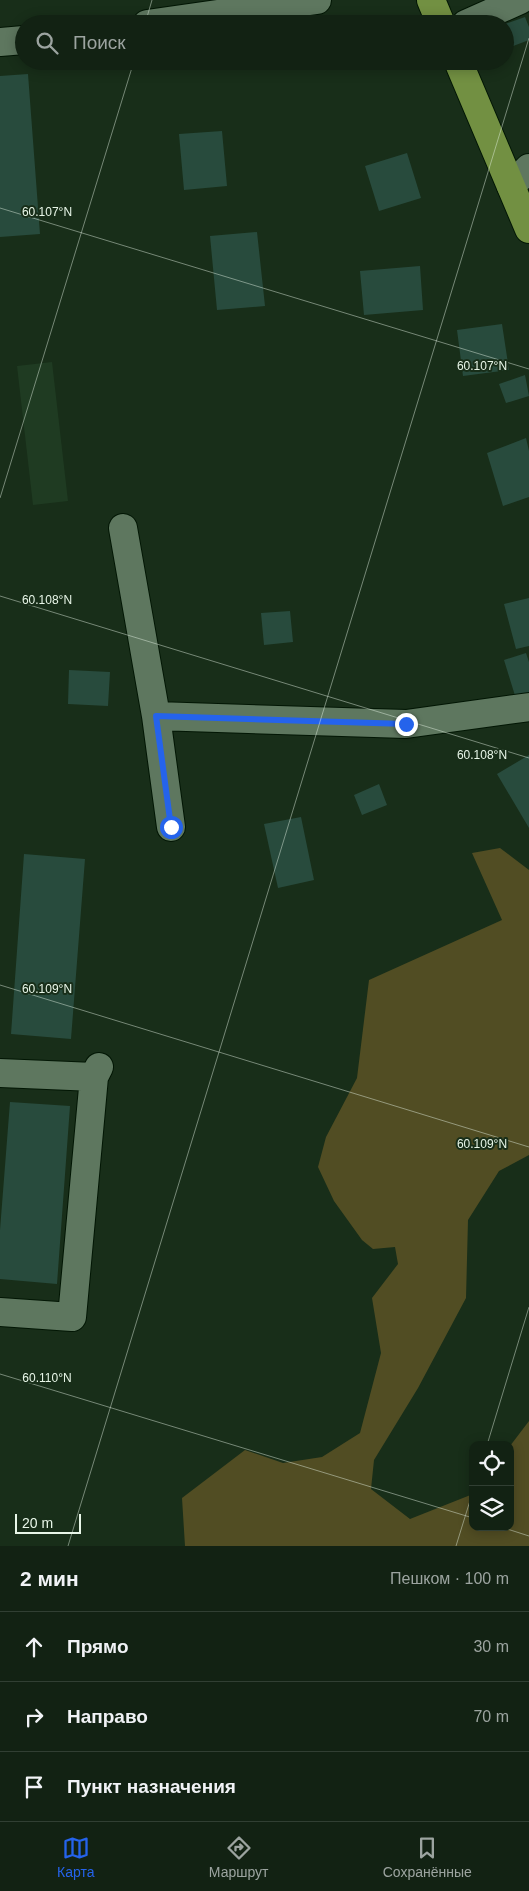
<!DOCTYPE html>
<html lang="ru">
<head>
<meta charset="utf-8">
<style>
  body { margin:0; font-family:Helvetica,sans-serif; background:#1f2f21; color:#f1f3f6 }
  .controls { position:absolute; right:15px; bottom:15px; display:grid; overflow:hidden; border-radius:10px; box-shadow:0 2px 12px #0003 }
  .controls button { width:45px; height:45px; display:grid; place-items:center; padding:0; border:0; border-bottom:1px solid #313f33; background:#122213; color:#f1f3f6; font:25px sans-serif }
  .scale { position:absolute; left:15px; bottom:12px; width:66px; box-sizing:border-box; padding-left:5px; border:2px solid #e8f6e8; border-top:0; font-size:14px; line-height:18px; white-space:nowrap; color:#e8f6e8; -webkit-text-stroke:4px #182e19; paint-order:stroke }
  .stop { position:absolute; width:15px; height:15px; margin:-11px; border:4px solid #2563eb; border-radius:50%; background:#fff }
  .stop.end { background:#2563eb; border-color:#fff; box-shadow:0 1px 5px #0008 }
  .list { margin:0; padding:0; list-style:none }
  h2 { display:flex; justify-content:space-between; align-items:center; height:65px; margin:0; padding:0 20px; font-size:21px }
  h2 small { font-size:16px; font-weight:400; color:#9ca4a0 }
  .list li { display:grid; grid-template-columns:32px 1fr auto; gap:15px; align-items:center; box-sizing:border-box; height:70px; padding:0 20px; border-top:1px solid #313f33 }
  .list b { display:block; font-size:19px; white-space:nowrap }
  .list em { font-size:16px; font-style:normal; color:#9ca4a0 }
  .icon { flex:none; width:28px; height:28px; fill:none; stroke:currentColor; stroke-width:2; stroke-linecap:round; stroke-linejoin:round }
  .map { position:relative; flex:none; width:529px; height:1546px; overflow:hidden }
  .search { position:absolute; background:#122213; box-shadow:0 2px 12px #0003; left:15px; right:15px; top:15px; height:55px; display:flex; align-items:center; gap:12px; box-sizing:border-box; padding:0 18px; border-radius:28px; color:#9ca4a0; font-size:19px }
  .sheet { height:275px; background:#122213 }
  nav { display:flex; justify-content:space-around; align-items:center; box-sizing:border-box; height:70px; border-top:1px solid #313f33; background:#122213; font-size:14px; color:#9ca4a0 }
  nav a { display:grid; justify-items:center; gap:2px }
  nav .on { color:#2563eb }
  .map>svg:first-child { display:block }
  .built { fill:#1f3b22 }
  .green { fill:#514d23 }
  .building { fill:#284b3d }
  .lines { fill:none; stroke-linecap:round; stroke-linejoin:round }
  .minor-casing { stroke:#021604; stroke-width:30 }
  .major-casing { stroke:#021604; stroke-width:30 }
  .minor { stroke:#5e775f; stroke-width:28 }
  .major { stroke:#729042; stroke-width:28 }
  .route { stroke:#2563eb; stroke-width:6 }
  .ticks { fill:none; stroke:#e8f6e8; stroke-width:1; stroke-opacity:0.45 }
  .ticks-label { font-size:12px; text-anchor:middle; fill:#e8f6e8; stroke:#182e19; stroke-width:4; stroke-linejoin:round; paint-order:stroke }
</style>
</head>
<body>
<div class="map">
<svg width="529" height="1546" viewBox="0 0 529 1546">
  <rect width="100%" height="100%" fill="#182e19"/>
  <path class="built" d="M 52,362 L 68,501 L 33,505 L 17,366 Z"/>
  <path class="green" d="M 500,848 L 529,870 L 529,1155 L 499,1171 L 468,1220 L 466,1298 L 418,1388 L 374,1460 L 371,1489 L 410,1519 L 473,1494 L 473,1527 L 510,1527 L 510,1446 L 529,1421 L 529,1546 L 185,1546 L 182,1498 L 245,1450 L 283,1463 L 322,1457 L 360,1433 L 381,1353 L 372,1298 L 398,1264 L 395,1247 L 373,1249 L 362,1240 L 334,1201 L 318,1167 L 326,1137 L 357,1078 L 369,980 L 502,920 L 472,853 Z"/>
  <path class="building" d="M 525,17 L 529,27 L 529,40 L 505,49 L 505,24 Z
    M 28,74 L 40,234 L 0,237 L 0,76 Z
    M 222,131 L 227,186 L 184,190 L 179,134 Z
    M 407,153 L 421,198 L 379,211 L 365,166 Z
    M 257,232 L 265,306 L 217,310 L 210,236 Z
    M 420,266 L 423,310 L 364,315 L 360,271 Z
    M 502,324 L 509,370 L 463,376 L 457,330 Z
    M 525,375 L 529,396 L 506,403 L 499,384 Z
    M 526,438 L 529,451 L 529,497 L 503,506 L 487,453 Z
    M 529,598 L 529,646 L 516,649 L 504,604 Z
    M 290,611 L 293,642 L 264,645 L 261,613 Z
    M 526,653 L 529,662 L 529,699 L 517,702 L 504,660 Z
    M 69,670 L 110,672 L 108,706 L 68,704 Z
    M 529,755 L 529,828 L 497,774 Z
    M 379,784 L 387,805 L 362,815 L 354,795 Z
    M 301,817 L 314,880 L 278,888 L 264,824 Z
    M 24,854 L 85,859 L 71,1039 L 11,1034 Z
    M 10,1102 L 70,1106 L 57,1284 L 0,1279 L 0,1230 Z"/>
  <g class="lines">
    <defs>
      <path id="minor" d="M 147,24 L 317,0
        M 466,24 L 520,0
        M 0,42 L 24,40
        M 511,186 L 529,168
        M 123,528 L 156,716 L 171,827
        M 156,716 L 406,724 L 529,707
        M 0,1073 L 94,1077 L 99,1067
        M 0,1312 L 72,1317 L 94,1077"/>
      <path id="major" d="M 431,0 L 441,24
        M 458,61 L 529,229"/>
    </defs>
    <use href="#minor" class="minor-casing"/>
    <use href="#major" class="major-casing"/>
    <use href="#minor" class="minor"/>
    <use href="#major" class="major"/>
  </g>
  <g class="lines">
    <path class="route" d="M 171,827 L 156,716 L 406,724"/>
  </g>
  <path class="ticks" d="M 145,24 L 152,0M 0,208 L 529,369M 0,498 L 134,61M 0,596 L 529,758M 0,985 L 529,1147M 0,1374 L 473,1518M 487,1445 L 529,1307M 501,1527 L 529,1536M 68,1546 L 529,38M 456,1546 L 473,1491"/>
  <g class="ticks-label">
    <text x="47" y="216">60.107°N</text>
    <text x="482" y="370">60.107°N</text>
    <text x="47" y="604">60.108°N</text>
    <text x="482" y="759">60.108°N</text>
    <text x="47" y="993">60.109°N</text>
    <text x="482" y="1148">60.109°N</text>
    <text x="47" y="1382">60.110°N</text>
  </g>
</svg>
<div class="controls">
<button><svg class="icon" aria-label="locate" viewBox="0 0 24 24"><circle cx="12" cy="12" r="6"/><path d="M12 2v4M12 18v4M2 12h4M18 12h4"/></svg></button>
<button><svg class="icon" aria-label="layers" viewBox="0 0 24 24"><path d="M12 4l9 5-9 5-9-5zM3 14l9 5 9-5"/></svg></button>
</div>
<div class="scale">20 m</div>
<div class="stop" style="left:171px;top:827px"></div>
<div class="stop end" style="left:406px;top:724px"></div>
<div class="search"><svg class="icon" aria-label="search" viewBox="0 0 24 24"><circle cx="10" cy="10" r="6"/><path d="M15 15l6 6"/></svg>Поиск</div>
</div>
<section class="sheet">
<h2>2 мин<small>Пешком · 100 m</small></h2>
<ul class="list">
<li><svg class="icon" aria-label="ahead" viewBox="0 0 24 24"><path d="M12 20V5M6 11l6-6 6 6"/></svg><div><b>Прямо</b></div><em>30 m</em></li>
<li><svg class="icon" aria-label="right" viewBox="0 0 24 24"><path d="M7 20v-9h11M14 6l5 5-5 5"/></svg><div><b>Направо</b></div><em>70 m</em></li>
<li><svg class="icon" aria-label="arrive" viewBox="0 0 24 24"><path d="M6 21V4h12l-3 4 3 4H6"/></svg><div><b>Пункт назначения</b></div></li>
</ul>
</section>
<nav>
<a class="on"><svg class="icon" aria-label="map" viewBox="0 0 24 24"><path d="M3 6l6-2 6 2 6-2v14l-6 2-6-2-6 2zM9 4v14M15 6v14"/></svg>Карта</a>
<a><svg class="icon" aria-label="directions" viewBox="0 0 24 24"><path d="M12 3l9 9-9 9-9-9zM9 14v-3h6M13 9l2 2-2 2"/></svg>Маршрут</a>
<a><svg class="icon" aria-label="saved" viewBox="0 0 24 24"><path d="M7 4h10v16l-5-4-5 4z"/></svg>Сохранённые</a>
</nav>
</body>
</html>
